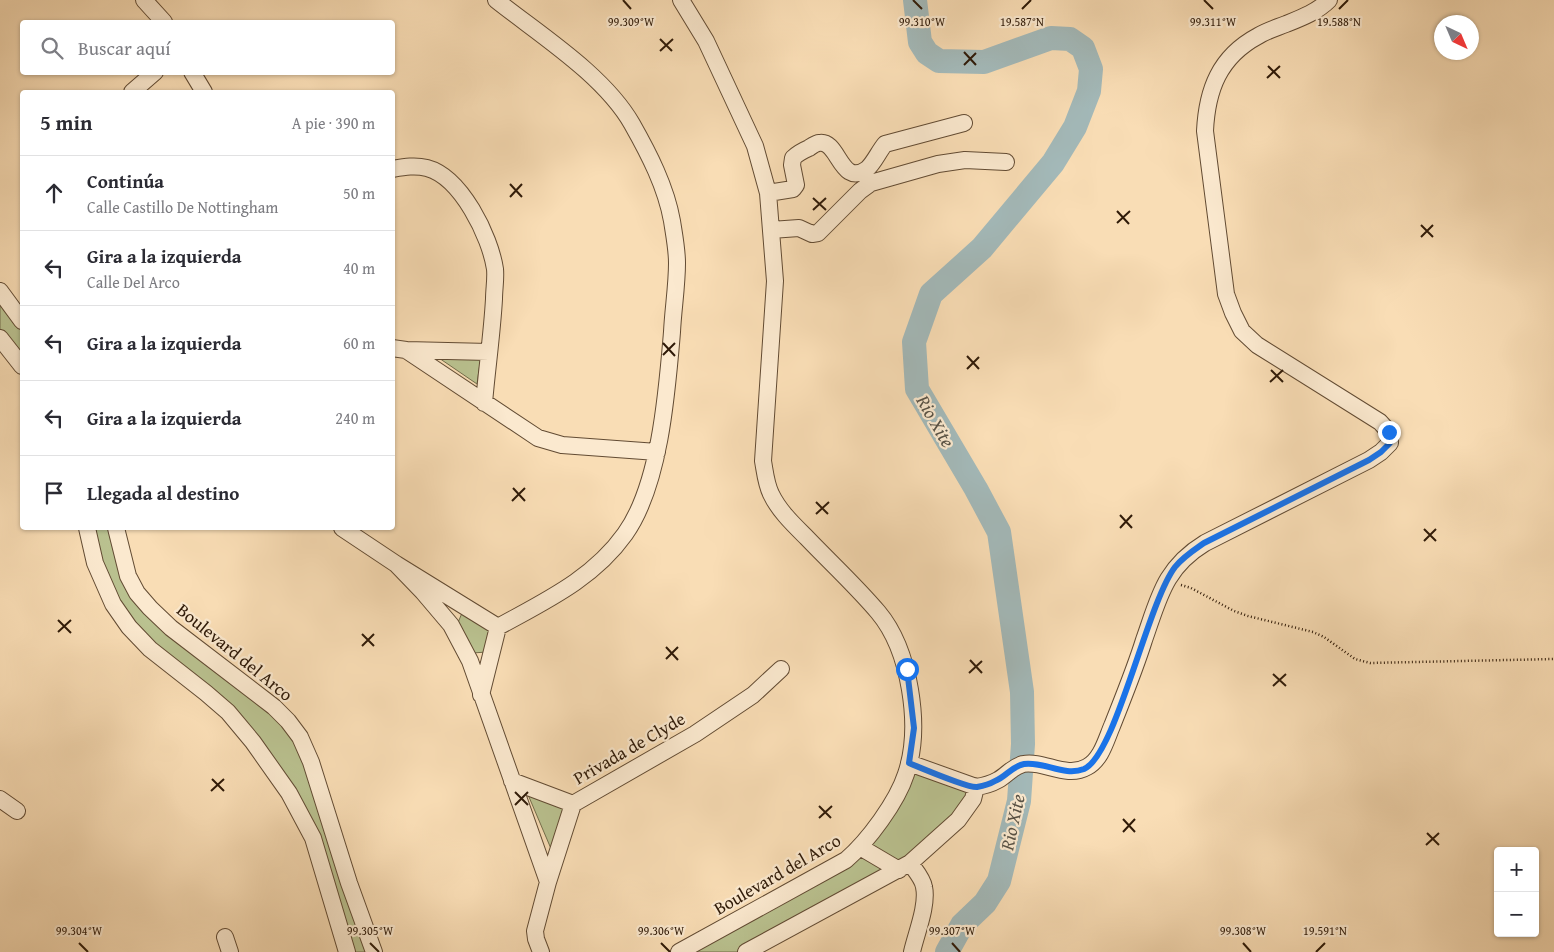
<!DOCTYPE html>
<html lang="es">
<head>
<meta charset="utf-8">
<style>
  body { margin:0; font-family:"Gentium Book Plus",serif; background:#f7f7f7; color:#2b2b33 }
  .controls { position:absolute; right:15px; bottom:15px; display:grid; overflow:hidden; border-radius:5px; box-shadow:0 1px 4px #0004 }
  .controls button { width:45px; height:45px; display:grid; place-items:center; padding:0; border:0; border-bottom:1px solid #e1e1e2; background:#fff; color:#2b2b33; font:25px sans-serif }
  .compass { position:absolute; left:1434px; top:15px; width:45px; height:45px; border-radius:50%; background:#fff; box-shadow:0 1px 4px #0004; rotate:136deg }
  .stop { position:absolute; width:15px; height:15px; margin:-11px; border:4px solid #1a73e8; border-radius:50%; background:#fff }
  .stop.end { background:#1a73e8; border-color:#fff; box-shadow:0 1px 5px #0008 }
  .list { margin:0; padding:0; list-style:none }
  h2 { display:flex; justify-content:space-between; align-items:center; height:65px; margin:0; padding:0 20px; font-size:21px }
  h2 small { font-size:16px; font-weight:400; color:#7c7c81 }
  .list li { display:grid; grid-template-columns:32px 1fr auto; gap:15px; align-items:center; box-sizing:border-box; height:75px; padding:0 20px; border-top:1px solid #e1e1e2 }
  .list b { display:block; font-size:19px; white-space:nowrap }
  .list p { margin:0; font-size:16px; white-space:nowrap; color:#7c7c81 }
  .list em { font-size:16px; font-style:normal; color:#7c7c81 }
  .icon { flex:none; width:28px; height:28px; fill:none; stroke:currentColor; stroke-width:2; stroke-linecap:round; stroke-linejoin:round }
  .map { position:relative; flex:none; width:1554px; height:952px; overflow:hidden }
  .search { position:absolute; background:#fff; box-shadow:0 1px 4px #0004; left:20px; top:20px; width:375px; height:55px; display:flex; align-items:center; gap:12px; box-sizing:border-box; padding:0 18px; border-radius:5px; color:#7c7c81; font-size:19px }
  .panel { position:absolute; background:#fff; box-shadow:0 1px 4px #0004; left:20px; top:90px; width:375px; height:440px; border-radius:5px }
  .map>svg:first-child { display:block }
  .green { fill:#bac290; stroke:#746e4c }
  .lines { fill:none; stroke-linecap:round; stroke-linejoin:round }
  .river { stroke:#a3b9b9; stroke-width:24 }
  .minor-casing { stroke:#624b33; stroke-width:18 }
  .path { stroke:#2f1a08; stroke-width:2.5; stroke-dasharray:1 2.5; stroke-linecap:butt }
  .minor { stroke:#fbe9cf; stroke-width:16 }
  .route { stroke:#1a73e8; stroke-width:6 }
  .ticks { fill:none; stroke:#2f1a08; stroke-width:2 }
  .labels { text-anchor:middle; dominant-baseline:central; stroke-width:4.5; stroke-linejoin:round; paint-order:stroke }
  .street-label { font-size:18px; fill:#2f1a08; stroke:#fbe9cf }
  .water-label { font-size:19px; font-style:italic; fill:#585246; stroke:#fbe9cf }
  .ticks-label { font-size:12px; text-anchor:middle; fill:#2f1a08; stroke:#fbe9cf; stroke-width:4.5; stroke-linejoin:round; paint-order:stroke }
</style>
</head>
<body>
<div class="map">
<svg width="1554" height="952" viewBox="0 0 1554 952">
  <rect width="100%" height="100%" fill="#f9ddb5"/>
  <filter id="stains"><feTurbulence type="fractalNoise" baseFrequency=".004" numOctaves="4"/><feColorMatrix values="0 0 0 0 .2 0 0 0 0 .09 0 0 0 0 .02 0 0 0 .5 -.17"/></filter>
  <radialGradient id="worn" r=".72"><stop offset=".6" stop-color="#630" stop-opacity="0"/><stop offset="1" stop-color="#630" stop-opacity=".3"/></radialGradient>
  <path class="green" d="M 0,291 L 22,321 L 22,366 L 0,338 Z
    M 436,356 L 481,356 L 477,384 Z
    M 87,528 L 116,528 L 137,593 L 288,721 L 374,952 L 347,952 L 313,838 L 253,742 L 129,627 Z
    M 462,613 L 492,627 L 487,652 L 472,653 L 457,625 Z
    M 909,763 L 976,787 L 933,844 L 746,952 L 679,952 L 846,860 Z
    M 526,790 L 566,807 L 552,851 Z"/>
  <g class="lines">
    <path class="river" d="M 915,0 L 920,42 L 927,53 L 939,61 L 984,62 L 1051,38 L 1070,39 L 1083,48 L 1091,69 L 1089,91 L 1075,127 L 1053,163 L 982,248 L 931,294 L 914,342 L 917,389 L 976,489 L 999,532 L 1022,692 L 1023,744 L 1019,801 L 999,881 L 985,903 L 962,925 L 947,952"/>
    <defs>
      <path id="minor" d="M 144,0 L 164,22
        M 192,72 L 204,92
        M 132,92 L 155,72
        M 392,169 C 404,167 415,165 427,168 C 461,177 490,236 495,269 C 496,279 494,289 494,299 C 492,334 487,368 484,403
        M 768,193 L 793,189 L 796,185 L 792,165 L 793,158 C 798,153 802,151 809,148 C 812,146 816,143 819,143 C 839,139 840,188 867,169 C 874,163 879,151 885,144 L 964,123
        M 771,230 L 799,228 L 812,234 L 818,233 L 860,191 L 871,183 L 938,164 L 965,160 L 1006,162
        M 0,291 L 22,321
        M 0,338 L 22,366
        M 392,348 L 406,350 L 538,438 L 562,445 L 657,452
        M 406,350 L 489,352
        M 87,528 L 95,563 L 113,604 L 129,627 L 150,649 L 206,693 L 228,712 L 253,742 L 289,793 L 313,838 L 347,952
        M 116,528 L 128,576 L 137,593 L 150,608 L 171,628 L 274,707 L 288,721 L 300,737 L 311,762 L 349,883 L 374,952
        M 342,528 L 396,564 L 423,592 L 451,625 L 470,661 L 548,882
        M 396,564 L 498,627 C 545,601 593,579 625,534 C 660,485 667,392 672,332 C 673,310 677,286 677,263 C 677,249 674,234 672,221 C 666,187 649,154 632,124 C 604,75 540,35 496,0
        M 481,695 L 498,627
        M 909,763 L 976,787
        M 512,781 L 573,804
        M 976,787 C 983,786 991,784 998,780 C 1007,775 1012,767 1023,764 C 1044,760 1066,779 1087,767 C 1101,760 1106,740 1112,726 C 1123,698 1135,669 1144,640 C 1159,598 1164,568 1205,543 L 1369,460 L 1381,452 L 1390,443 L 1389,432 L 1380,422 L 1257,345 L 1242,331 L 1233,313 L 1226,294 L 1205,131 C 1207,90 1219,57 1258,36 C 1266,31 1276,28 1286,24 C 1301,18 1317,12 1329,0
        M 0,799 L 17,811
        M 860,847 L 899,870
        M 910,863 C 915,870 923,879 924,887 C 928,905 916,934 912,952
        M 225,937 L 230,952
        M 541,952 L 536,939 L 535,931 L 548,882 L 573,804 L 695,734 L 753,695 L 781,669
        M 679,952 L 846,860 C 868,841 897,802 906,774 C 922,727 910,650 878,612 C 856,586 830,562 807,538 C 794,525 779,511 771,494 C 766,484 765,472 763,461 L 775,281 L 768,193 L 755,146 L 706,41 L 681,0
        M 746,952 L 910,863 L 958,820 L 973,799 L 976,787"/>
    </defs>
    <use href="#minor" class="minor-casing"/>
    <path class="path" d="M 1181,585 L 1191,588 L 1234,611 L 1248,616 L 1313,632 L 1324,637 L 1355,659 L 1370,663 L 1554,659"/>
    <use href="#minor" class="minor"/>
  </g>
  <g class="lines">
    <path class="route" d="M 907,669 L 914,728 L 909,763 C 921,768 968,788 977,787 C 983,786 990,784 995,781 C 1006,777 1012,766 1024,764 C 1044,761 1064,777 1084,769 C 1116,755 1147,604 1175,567 C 1183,557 1194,550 1204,543 L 1369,460 L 1381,452 L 1390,443 L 1389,432"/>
  </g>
  <path class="ticks" d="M 623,0 L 631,9M 913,0 L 922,9M 1204,0 L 1213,9M 1022,9 L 1031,0M 1339,9 L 1348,0M 660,39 L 672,51M 660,51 L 673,39M 964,52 L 976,65M 964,65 L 976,53M 1268,66 L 1280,78M 1267,78 L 1280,66M 510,184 L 522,197M 510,197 L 522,184M 813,198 L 826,210M 813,210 L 826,198M 1117,211 L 1129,224M 1117,223 L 1130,211M 1421,225 L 1433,237M 1421,237 L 1433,225M 663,343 L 675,356M 663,355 L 675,343M 967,356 L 979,369M 967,369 L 979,357M 1271,370 L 1283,382M 1270,382 L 1283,370M 513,488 L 525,501M 512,501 L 525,488M 816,502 L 828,514M 816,514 L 829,502M 1120,515 L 1132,528M 1120,528 L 1132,515M 1424,529 L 1436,541M 1424,541 L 1436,529M 58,620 L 71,633M 58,632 L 71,620M 362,634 L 374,646M 362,646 L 374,634M 666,647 L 678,660M 666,659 L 678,647M 970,660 L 982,673M 969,673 L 982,661M 1273,674 L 1286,686M 1273,686 L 1286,674M 212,779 L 224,791M 211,791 L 224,779M 515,792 L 528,805M 515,805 L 528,792M 819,806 L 831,818M 819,818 L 832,806M 1123,819 L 1135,832M 1123,832 L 1135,819M 1427,833 L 1439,845M 1426,845 L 1439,833M 79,943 L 88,952M 370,943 L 379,952M 661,943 L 670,952M 952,943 L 960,952M 1243,943 L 1251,952M 1316,952 L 1325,943"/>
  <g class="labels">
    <g class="street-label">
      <text transform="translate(235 652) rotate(39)">Boulevard del Arco</text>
      <text transform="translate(629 748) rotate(-30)">Privada de Clyde</text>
      <text transform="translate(777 874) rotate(-30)">Boulevard del Arco</text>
    </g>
    <g class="water-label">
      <text transform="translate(936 421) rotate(60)">Rio Xite</text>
      <text transform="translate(1012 822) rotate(-78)">Rio Xite</text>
    </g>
  </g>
  <g class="ticks-label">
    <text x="1022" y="26">19.587°N</text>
    <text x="1339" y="26">19.588°N</text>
    <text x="631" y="26">99.309°W</text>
    <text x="922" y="26">99.310°W</text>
    <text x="1213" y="26">99.311°W</text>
    <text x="79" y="935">99.304°W</text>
    <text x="370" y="935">99.305°W</text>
    <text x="661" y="935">99.306°W</text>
    <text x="952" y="935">99.307°W</text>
    <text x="1243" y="935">99.308°W</text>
    <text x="1325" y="935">19.591°N</text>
  </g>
  <rect width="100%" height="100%" filter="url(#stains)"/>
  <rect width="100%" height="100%" fill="url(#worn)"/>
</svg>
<div class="controls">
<button>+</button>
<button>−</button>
</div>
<svg class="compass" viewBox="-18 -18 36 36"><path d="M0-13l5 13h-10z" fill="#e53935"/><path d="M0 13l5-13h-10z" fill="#7c7c81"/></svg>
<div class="stop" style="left:907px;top:669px"></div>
<div class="stop end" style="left:1389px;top:432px"></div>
<div class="search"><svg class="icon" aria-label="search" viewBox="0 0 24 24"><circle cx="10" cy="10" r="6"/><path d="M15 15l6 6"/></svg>Buscar aquí</div>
<section class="panel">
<h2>5 min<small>A pie · 390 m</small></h2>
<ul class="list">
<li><svg class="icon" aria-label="ahead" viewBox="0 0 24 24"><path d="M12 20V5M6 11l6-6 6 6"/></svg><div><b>Continúa</b><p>Calle Castillo De Nottingham</p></div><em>50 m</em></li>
<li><svg class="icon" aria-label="left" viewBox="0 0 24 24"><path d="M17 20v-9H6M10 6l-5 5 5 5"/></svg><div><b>Gira a la izquierda</b><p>Calle Del Arco</p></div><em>40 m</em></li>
<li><svg class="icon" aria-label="left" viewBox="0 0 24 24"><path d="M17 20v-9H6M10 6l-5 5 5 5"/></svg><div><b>Gira a la izquierda</b></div><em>60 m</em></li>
<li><svg class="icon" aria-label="left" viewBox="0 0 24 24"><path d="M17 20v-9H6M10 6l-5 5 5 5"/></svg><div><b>Gira a la izquierda</b></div><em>240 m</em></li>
<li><svg class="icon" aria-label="arrive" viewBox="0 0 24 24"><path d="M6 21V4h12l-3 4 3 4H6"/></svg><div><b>Llegada al destino</b></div></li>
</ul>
</section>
</div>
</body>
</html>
